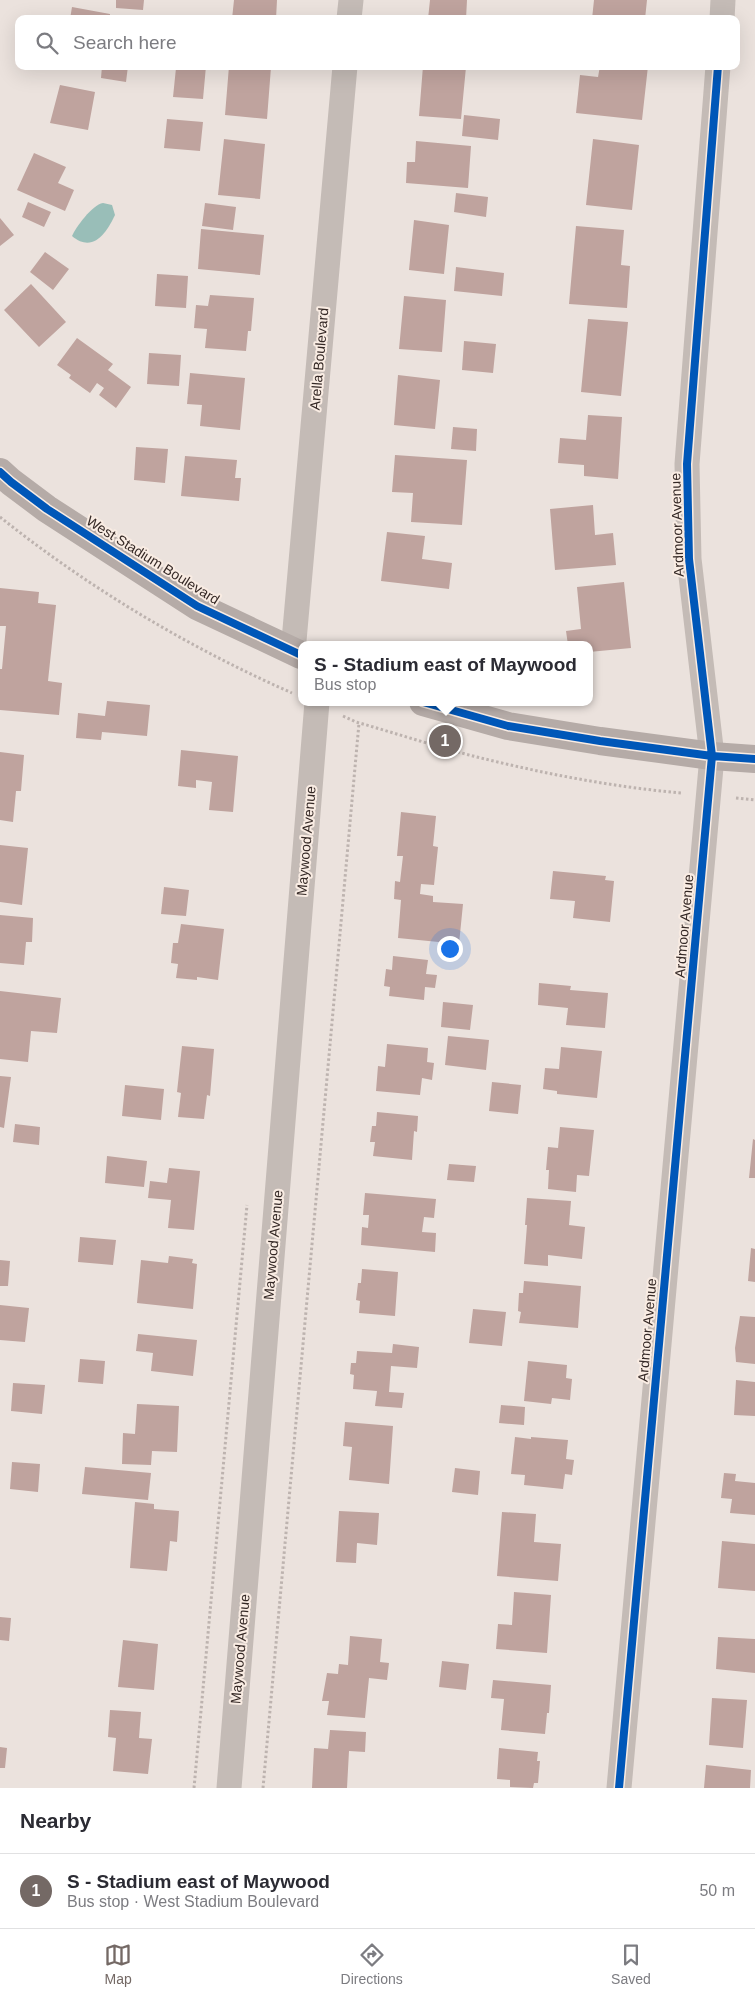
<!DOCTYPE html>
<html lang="en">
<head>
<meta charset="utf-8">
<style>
  body { margin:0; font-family:Arial,sans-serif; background:#f7f7f7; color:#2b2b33 }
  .you { position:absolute; left:449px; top:948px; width:18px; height:18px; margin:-12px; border:4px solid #fff; border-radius:50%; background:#1a73e8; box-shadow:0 0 0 8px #1a73e833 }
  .badge { display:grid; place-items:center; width:32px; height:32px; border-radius:50%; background:#746965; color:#fff; font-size:16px; font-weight:700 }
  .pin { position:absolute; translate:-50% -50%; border:2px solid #fff; box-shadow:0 1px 5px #0006 }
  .popup { position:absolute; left:298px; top:641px; width:295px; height:65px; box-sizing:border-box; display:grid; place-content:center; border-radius:10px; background:#fff; filter:drop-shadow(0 1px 4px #0005); font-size:16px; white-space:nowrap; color:#7c7c81 }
  .popup b { font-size:19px; color:#2b2b33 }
  .popup::after { content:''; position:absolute; left:50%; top:100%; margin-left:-10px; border:10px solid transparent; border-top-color:#fff }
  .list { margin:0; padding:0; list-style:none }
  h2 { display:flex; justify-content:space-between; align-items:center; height:65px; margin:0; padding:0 20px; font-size:21px }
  h2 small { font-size:16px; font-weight:400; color:#7c7c81 }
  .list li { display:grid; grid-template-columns:32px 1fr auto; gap:15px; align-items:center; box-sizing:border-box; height:75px; padding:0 20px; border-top:1px solid #e1e1e2 }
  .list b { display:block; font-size:19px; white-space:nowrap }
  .list p { margin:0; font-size:16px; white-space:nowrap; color:#7c7c81 }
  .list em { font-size:16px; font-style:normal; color:#7c7c81 }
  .icon { flex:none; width:28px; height:28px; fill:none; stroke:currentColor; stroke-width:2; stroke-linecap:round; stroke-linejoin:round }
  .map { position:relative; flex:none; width:755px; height:1788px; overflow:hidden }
  .search { position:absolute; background:#fff; box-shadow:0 5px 20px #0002; left:15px; right:15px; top:15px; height:55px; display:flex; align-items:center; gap:12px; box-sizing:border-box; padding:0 18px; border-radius:10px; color:#7c7c81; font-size:19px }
  .sheet { height:140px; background:#fff }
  nav { display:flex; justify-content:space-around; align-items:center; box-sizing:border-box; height:70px; border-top:1px solid #e1e1e2; background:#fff; font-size:14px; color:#7c7c81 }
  nav a { display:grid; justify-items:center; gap:2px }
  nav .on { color:#746965 }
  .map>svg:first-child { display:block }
  .water { fill:#99beb8 }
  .building { fill:#bfa39e }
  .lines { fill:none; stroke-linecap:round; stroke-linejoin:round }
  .path { stroke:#bdb3af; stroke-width:3; stroke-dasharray:2.5 2.5; stroke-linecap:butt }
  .minor { stroke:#c4bbb6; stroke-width:25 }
  .secondary { stroke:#b5aba7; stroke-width:28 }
  .cycleway-casing { stroke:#f9ece3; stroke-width:11 }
  .cycleway { stroke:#0057b8; stroke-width:8 }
  .labels { text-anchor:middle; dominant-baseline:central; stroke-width:4; stroke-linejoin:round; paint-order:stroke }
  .street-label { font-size:14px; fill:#342825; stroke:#f9ece3 }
</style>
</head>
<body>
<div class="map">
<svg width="755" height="1788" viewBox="0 0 755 1788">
  <rect width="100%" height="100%" fill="#ebe2dd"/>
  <path class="water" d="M 103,203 L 112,205 L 115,215 C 107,232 93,254 72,236 C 76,227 92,205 103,203 Z"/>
  <path class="building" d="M 116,0 L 144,0 L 143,10 L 116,8 Z
    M 234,0 L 277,0 L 276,19 L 232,19 Z
    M 430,0 L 467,0 L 466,19 L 428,19 Z
    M 594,0 L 647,0 L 645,19 L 592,19 Z
    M 72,7 L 110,14 L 110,19 L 70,19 Z
    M 102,66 L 128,66 L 126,82 L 101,78 Z
    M 169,66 L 206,66 L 203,99 L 173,97 L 176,68 Z
    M 229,66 L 271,67 L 267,119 L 225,115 Z
    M 423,66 L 466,67 L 461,119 L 419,116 Z
    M 600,66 L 648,66 L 642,120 L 576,113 L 580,75 L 598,77 Z
    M 60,85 L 95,92 L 88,130 L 50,123 Z
    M 464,115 L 500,119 L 498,140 L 462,136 Z
    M 167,119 L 203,122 L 200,151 L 164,148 Z
    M 224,139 L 265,144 L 260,199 L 218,195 Z
    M 593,139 L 639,145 L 632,210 L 586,205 Z
    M 416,141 L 471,146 L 468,188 L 406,183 L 407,162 L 415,162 Z
    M 34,153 L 66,167 L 58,183 L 74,190 L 65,211 L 17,190 Z
    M 456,193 L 488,197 L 486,217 L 454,212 Z
    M 28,202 L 51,212 L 44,227 L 22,217 Z
    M 205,203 L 236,207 L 233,230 L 202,226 Z
    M 0,218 L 14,235 L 0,246 Z
    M 414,220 L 449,225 L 444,274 L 409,270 Z
    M 576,226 L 624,230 L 621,265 L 630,266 L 627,308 L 569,304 Z
    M 201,229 L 264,235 L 260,275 L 198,269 Z
    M 45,252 L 69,269 L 53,290 L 30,272 Z
    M 456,267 L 504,273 L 502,296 L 454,291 Z
    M 157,274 L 188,276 L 186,308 L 155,306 Z
    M 31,284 L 66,322 L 39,347 L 4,310 Z
    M 210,295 L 254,298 L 251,331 L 248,331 L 246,351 L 205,348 L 207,329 L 194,328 L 196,305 L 208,306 Z
    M 404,296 L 446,300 L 442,352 L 399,349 Z
    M 588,319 L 628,322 L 621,396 L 581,392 Z
    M 77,338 L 113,364 L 108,370 L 131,387 L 116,408 L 99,395 L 104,388 L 97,383 L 90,393 L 69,378 L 71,375 L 57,365 Z
    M 464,341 L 496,344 L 493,373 L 462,370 Z
    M 149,353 L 181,355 L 179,386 L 147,384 Z
    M 190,373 L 245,378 L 240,430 L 200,426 L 202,405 L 187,404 Z
    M 398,375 L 440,380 L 435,429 L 394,425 Z
    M 588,415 L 622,417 L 618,479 L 584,476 L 584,465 L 558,463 L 560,438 L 586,440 Z
    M 453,427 L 477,429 L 476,451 L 451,449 Z
    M 136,447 L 168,449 L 165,483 L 134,480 Z
    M 395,455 L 467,460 L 462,525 L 411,522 L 413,493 L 392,492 Z
    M 185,456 L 237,460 L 235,478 L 241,478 L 239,501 L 181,496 Z
    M 593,505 L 595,535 L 613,533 L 616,565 L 555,570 L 550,509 Z
    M 387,532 L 425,536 L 422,559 L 452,563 L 449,589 L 381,581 Z
    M 624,582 L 631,648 L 589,652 L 589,645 L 568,645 L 566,631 L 581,629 L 577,587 Z
    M 0,588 L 39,592 L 38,603 L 56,605 L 48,681 L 62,683 L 59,715 L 0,710 L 0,669 L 2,669 L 6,626 L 0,626 Z
    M 107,701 L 150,705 L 147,736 L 102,732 L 101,740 L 76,738 L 78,713 L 105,716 Z
    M 181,750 L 238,756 L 233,812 L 209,810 L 212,782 L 196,780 L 196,788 L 178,786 Z
    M 0,752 L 24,755 L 21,791 L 16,791 L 13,822 L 0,820 Z
    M 401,812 L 436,816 L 433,846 L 438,847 L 434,885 L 421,884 L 420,894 L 433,896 L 433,902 L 463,904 L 459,944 L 398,938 L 401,900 L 394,899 L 395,881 L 400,882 L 403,856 L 397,856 Z
    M 0,845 L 28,848 L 22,905 L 0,902 Z
    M 553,871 L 606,876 L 605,880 L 614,881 L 610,922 L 573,918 L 575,901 L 550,899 Z
    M 164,887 L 189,890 L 186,916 L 161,914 Z
    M 0,915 L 33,918 L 32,942 L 26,942 L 24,965 L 0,963 Z
    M 181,924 L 224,929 L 218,980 L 197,977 L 197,980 L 176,978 L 178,964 L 171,963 L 173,943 L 178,943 Z
    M 393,956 L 428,960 L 426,974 L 437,975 L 435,988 L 425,987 L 424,1000 L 389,996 L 390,987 L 384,986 L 386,969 L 392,970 Z
    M 539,983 L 571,986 L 570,990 L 608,993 L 605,1028 L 566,1025 L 568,1008 L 538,1005 Z
    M 0,991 L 61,998 L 57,1033 L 31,1031 L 28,1062 L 0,1059 Z
    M 443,1002 L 473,1005 L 470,1030 L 441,1027 Z
    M 448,1036 L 489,1040 L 486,1070 L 445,1065 Z
    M 387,1044 L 428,1048 L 427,1062 L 434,1063 L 432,1080 L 422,1078 L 420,1095 L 376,1091 L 378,1066 L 385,1067 Z
    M 182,1046 L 214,1049 L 210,1096 L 207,1095 L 204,1119 L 178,1117 L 181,1093 L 177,1092 Z
    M 561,1047 L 602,1051 L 597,1098 L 557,1094 L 557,1091 L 543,1089 L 545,1068 L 559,1069 Z
    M 0,1076 L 11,1077 L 4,1128 L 0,1127 Z
    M 492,1082 L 521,1085 L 518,1114 L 489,1111 Z
    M 125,1085 L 164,1089 L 161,1120 L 122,1116 Z
    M 377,1112 L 418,1116 L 417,1132 L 414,1131 L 412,1160 L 373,1156 L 375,1142 L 370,1142 L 372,1126 L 376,1126 Z
    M 15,1124 L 40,1127 L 39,1145 L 13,1142 Z
    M 560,1127 L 594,1130 L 589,1176 L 577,1175 L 576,1192 L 548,1189 L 549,1170 L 546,1170 L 548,1147 L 558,1148 Z
    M 753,1139 L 755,1140 L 755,1178 L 749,1178 Z
    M 107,1156 L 147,1161 L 144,1187 L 105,1183 Z
    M 449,1164 L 476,1166 L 474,1182 L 447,1180 Z
    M 169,1168 L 200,1171 L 194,1230 L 168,1228 L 171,1200 L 148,1198 L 150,1181 L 167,1183 Z
    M 365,1193 L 436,1199 L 434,1218 L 424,1217 L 422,1232 L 436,1233 L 435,1252 L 361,1245 L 362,1227 L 368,1228 L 369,1215 L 363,1215 Z
    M 527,1198 L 571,1201 L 569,1225 L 585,1227 L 582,1259 L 548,1255 L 548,1266 L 524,1264 L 527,1225 L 525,1225 Z
    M 80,1237 L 116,1240 L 113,1265 L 78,1262 Z
    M 751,1248 L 755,1249 L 755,1282 L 748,1281 Z
    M 169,1256 L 193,1259 L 192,1263 L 197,1264 L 193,1309 L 137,1303 L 141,1260 L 168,1263 Z
    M 0,1260 L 10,1261 L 8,1286 L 0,1286 Z
    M 362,1269 L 398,1272 L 395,1316 L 359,1313 L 360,1301 L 356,1300 L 358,1283 L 361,1283 Z
    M 524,1281 L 581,1286 L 578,1328 L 519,1323 L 521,1312 L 518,1311 L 519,1293 L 523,1293 Z
    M 0,1305 L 29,1308 L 25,1342 L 0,1340 Z
    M 473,1309 L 506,1312 L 502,1346 L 469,1343 Z
    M 740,1316 L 755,1317 L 755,1364 L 736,1362 L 735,1348 Z
    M 138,1334 L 197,1340 L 193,1376 L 151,1371 L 153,1353 L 136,1351 Z
    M 393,1344 L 419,1347 L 417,1368 L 391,1366 L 389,1392 L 404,1393 L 402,1408 L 375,1406 L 377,1391 L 353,1389 L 354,1375 L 350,1374 L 351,1363 L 356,1363 L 357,1351 L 392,1353 Z
    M 80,1359 L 105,1361 L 103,1384 L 78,1382 Z
    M 528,1361 L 567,1365 L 566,1378 L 572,1379 L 570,1400 L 552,1398 L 551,1404 L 524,1401 Z
    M 736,1380 L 755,1382 L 755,1416 L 734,1415 Z
    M 13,1383 L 45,1385 L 42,1414 L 11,1411 Z
    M 137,1404 L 179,1406 L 177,1452 L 152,1451 L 151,1465 L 122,1464 L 123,1433 L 135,1434 Z
    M 501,1405 L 525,1407 L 524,1425 L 499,1423 Z
    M 345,1422 L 393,1426 L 389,1484 L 349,1480 L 352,1447 L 343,1446 Z
    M 515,1437 L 531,1439 L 531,1437 L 568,1440 L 566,1459 L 574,1460 L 572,1475 L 565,1474 L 563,1489 L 524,1485 L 525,1475 L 511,1474 Z
    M 12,1462 L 40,1464 L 38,1492 L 10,1489 Z
    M 85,1467 L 151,1473 L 148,1500 L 82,1494 Z
    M 455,1468 L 480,1471 L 478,1495 L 452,1492 Z
    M 724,1473 L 736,1474 L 735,1481 L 755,1483 L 755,1515 L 730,1513 L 732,1499 L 721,1498 Z
    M 135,1502 L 154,1504 L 154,1509 L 179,1511 L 177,1542 L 170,1541 L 167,1571 L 130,1568 Z
    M 339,1511 L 379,1513 L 377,1545 L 357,1543 L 356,1563 L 336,1562 Z
    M 502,1512 L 536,1514 L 534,1542 L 561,1544 L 558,1581 L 497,1576 Z
    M 722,1541 L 755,1544 L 755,1591 L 718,1588 Z
    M 514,1592 L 551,1595 L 547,1653 L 496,1649 L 498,1624 L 512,1625 Z
    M 0,1617 L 11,1618 L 9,1641 L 0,1640 Z
    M 350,1636 L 382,1639 L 380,1662 L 389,1663 L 387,1680 L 369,1678 L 365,1718 L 327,1715 L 329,1701 L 322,1701 L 327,1673 L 338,1674 L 339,1664 L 348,1665 Z
    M 718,1637 L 755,1639 L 755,1673 L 716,1669 Z
    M 123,1640 L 158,1644 L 154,1690 L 118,1687 Z
    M 442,1661 L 469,1664 L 466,1690 L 439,1687 Z
    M 493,1680 L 551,1685 L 549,1713 L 547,1713 L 545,1734 L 501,1730 L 504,1699 L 491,1698 Z
    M 712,1698 L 747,1700 L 743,1748 L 709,1745 Z
    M 110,1710 L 141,1712 L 139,1738 L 152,1739 L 148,1774 L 113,1771 L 116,1738 L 108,1737 Z
    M 330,1730 L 366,1732 L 365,1752 L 349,1751 L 347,1788 L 312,1788 L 314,1748 L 328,1749 Z
    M 0,1747 L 7,1748 L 5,1768 L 0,1768 Z
    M 499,1748 L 538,1752 L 537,1761 L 540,1761 L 538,1783 L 534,1783 L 533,1788 L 510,1787 L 510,1780 L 497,1779 Z
    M 706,1765 L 751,1770 L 750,1788 L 704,1788 Z"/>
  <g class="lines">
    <path class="path" d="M 0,517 C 89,588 188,647 292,693
      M 343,716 L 356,722 C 395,733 434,746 473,756 C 541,773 612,787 682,793
      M 736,798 L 755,800
      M 194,1788 L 247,1205
      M 263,1788 L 359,723"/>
    <path class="minor" d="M 349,19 L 351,0
      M 722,19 L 723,0
      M 293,652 L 345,66
      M 229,1788 L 317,702
      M 619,1788 L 712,756 L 689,559 L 687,464 L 718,66"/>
    <path class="secondary" d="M 0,472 L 11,482 L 47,509 L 197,606 L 301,655
      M 423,702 L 508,726 L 600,741 L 712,756 L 755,759"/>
    <defs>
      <path id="cycleway" d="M 0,472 L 11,482 L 47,509 L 197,606 L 301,655
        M 423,702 L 508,726 L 600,741 L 712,756 L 755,759
        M 619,1788 L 712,756 L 689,559 L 687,464 L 718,66"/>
    </defs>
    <use href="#cycleway" class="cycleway-casing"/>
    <use href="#cycleway" class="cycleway"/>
  </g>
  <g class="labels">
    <g class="street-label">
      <text transform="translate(319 359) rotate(-85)">Arella Boulevard</text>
      <text transform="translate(677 525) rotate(-92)">Ardmoor Avenue</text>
      <text transform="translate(153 560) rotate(32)">West Stadium Boulevard</text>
      <text transform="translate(306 841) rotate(-85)">Maywood Avenue</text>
      <text transform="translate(684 926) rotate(-85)">Ardmoor Avenue</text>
      <text transform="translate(273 1245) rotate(-85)">Maywood Avenue</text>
      <text transform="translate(647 1330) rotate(-85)">Ardmoor Avenue</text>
      <text transform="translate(240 1649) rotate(-85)">Maywood Avenue</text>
    </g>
  </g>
</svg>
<div class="you"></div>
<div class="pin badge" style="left:445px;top:741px">1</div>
<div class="popup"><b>S - Stadium east of Maywood</b>Bus stop</div>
<div class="search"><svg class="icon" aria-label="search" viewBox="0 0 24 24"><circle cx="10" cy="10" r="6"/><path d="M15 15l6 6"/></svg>Search here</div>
</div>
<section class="sheet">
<h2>Nearby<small></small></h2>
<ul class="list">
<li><span class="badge">1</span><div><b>S - Stadium east of Maywood</b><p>Bus stop · West Stadium Boulevard</p></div><em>50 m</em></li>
</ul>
</section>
<nav>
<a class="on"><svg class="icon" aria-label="map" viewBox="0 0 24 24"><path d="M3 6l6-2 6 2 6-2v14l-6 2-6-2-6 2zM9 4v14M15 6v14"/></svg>Map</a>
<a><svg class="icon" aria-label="directions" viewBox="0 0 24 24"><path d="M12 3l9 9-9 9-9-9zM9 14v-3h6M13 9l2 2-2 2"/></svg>Directions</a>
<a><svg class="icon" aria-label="saved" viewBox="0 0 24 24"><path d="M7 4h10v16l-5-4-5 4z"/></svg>Saved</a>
</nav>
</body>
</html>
